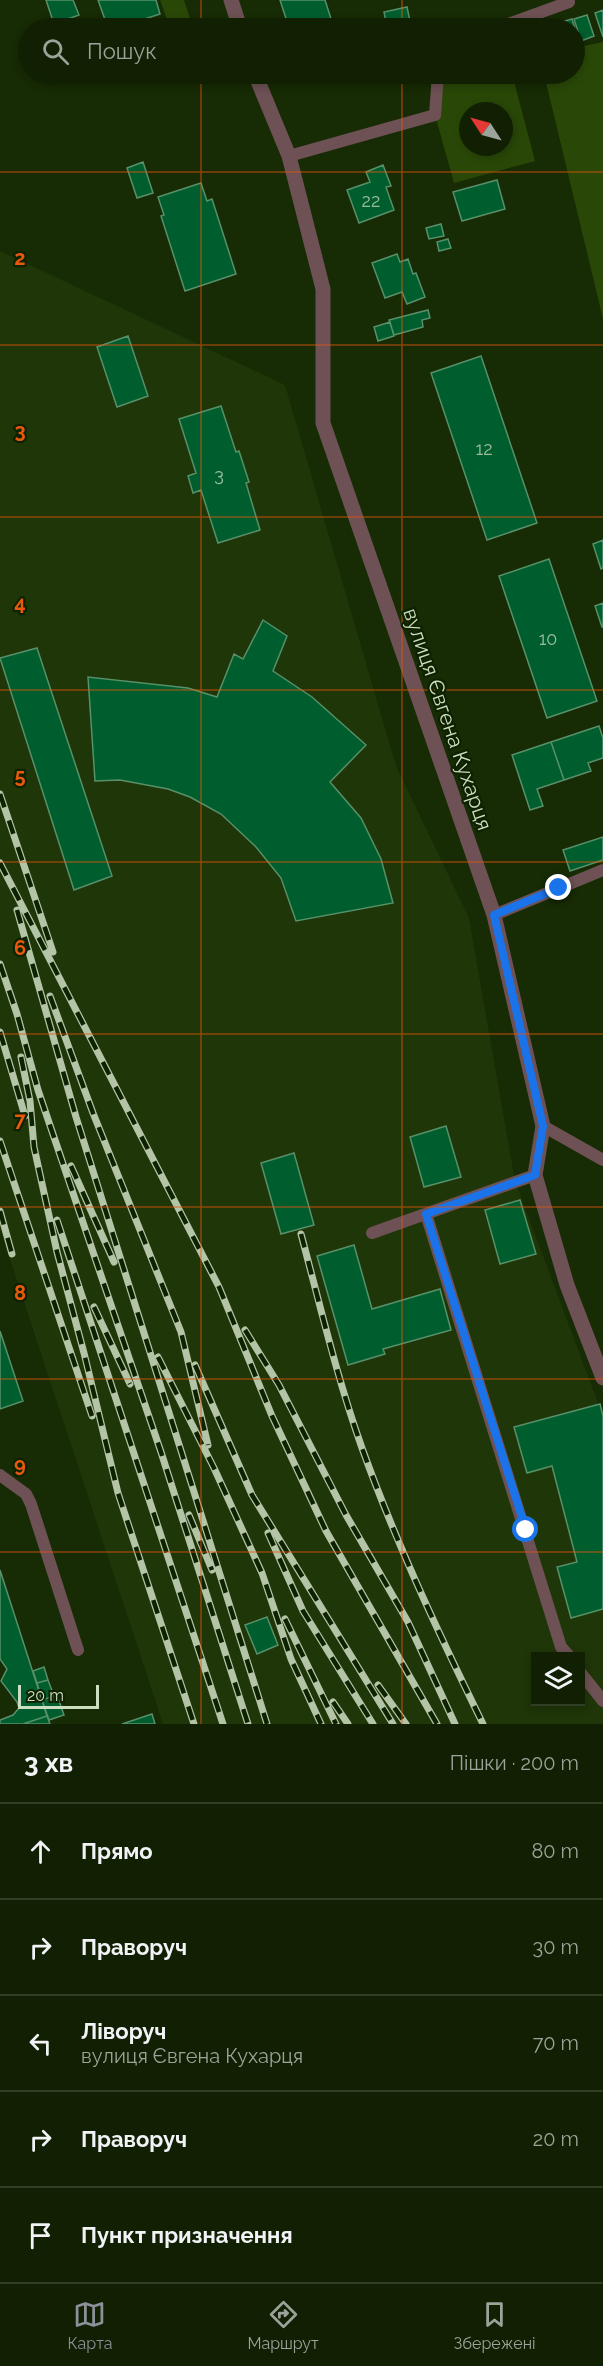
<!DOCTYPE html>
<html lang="uk">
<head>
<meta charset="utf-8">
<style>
  body { margin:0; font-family:Raleway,sans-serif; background:#1a280d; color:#f1f3f6 }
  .controls { position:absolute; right:18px; bottom:18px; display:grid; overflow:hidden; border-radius:0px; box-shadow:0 3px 9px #0003 }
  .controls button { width:54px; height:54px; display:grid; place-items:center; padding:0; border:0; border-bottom:2px solid #303e25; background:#112003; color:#f1f3f6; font:30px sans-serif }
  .compass { position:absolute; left:459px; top:102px; width:54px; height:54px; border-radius:50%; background:#112003; box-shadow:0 3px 9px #0003; rotate:306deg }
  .scale { position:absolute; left:18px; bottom:15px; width:81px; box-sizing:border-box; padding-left:6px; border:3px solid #ccddc1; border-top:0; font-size:16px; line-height:21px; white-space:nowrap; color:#ccddc1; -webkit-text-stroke:4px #0e2200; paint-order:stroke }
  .stop { position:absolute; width:18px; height:18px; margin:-14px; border:4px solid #1a73e8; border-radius:50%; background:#fff }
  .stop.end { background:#1a73e8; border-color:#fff; box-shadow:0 2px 6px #0008 }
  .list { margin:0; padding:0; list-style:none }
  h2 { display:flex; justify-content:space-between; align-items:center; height:78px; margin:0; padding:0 24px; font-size:26px }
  h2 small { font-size:20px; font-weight:400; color:#9ca39a }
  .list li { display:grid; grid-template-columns:39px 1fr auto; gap:18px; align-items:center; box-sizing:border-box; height:96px; padding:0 24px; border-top:2px solid #303e25 }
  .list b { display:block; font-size:22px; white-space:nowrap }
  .list p { margin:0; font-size:20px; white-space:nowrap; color:#9ca39a }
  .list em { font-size:20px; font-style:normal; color:#9ca39a }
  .icon { flex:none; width:33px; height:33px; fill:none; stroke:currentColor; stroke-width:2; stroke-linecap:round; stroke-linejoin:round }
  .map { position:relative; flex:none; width:603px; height:1724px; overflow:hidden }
  .search { position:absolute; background:#112003; box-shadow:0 3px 9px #0003; left:18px; right:18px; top:18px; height:66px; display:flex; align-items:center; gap:15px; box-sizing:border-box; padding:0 21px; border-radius:33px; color:#9ca39a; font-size:22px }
  .sheet { height:558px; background:#112003 }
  nav { display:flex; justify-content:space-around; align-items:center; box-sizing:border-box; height:84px; border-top:2px solid #303e25; background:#112003; font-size:16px; color:#9ca39a }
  nav a { display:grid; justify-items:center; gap:3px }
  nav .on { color:#8c9099 }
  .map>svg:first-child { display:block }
  .built { fill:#1f3608; fill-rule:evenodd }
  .green { fill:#294807; fill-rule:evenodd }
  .building { fill:#005e2e; stroke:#579069; stroke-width:1.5 }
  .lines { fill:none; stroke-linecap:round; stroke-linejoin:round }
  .service { stroke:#6d5154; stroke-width:12 }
  .minor { stroke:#6d5154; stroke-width:15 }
  .rail-casing { stroke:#b3c4a7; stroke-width:7 }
  .rail { stroke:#0e2200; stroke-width:4.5; stroke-dasharray:14; stroke-linecap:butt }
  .route { stroke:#1a73e8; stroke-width:8 }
  .grid { fill:none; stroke:#e8590c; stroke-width:1.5; stroke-opacity:0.55 }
  .labels { text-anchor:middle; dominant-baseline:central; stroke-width:4.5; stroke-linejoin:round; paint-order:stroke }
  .number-label { font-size:18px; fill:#99bd9c }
  .street-label { font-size:21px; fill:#ccddc1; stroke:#0e2200 }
  .grid-label { font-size:20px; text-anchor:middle; font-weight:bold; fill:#e8590c; stroke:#0e2200; stroke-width:4.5; stroke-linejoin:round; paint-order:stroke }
</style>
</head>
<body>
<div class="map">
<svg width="603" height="1724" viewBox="0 0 603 1724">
  <rect width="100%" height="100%" fill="#172b04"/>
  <path class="built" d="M 0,251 L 285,385 L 396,766 L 469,918 L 515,1181 L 603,1416 L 603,1724 L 163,1724 L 0,1229 ZM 536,1656 L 580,1656 L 580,1702 L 536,1702 Z"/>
  <path class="green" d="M 160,0 L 184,0 L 193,28 L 170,28 Z
    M 603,42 L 603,319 L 544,74 L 574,74 L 575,48 Z
    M 438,74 L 512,74 L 535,161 L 454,183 L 435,115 ZM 468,111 L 504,111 L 504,147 L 468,147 Z"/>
  <path class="building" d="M 46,0 L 73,0 L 79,15 L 54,24 Z
    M 98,0 L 156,0 L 160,14 L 117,28 L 108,28 Z
    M 280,0 L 325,0 L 332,22 L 313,28 L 289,28 Z
    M 407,7 L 410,21 L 387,27 L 384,12 Z
    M 603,10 L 603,37 L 595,13 Z
    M 587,15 L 594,36 L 581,41 L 574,19 Z
    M 572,19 L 580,45 L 574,47 L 574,28 L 560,28 L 558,23 Z
    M 408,21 L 410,28 L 387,28 L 387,27 Z
    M 294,74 L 319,74 L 320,76 L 296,83 Z
    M 143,162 L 153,193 L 137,198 L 127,168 Z
    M 383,165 L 391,186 L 386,187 L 394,210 L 359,223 L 347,190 L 370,182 L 366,172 Z
    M 497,180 L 505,209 L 462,221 L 453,192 Z
    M 201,183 L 207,201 L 212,199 L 236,274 L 185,291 L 161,216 L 164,215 L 158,197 Z
    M 441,224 L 444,236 L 429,239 L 426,228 Z
    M 448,239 L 451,248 L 439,251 L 437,242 Z
    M 397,254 L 400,262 L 408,259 L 413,274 L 416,273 L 425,297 L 407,304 L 402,292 L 385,298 L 372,263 Z
    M 428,310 L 430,318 L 422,320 L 423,327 L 394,335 L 389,320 Z
    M 390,322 L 394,336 L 378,341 L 374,327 Z
    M 128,336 L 148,396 L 117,407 L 97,347 Z
    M 481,356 L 537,523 L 487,540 L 431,373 Z
    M 221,406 L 236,452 L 239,451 L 249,482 L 246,483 L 260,530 L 218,543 L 201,490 L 193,493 L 188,476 L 196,473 L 179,419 Z
    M 603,540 L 603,568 L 601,569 L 593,544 Z
    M 549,559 L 597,701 L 547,718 L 499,576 Z
    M 603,603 L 603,627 L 602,627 L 595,606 Z
    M 263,620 L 287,636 L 273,671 L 312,697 L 366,745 L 330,782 L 361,818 L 381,859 L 393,903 L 296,921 L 281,878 L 256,847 L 221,814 L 190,797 L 168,789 L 120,780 L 95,781 L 88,677 L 188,688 L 217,697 L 234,654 L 243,659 Z
    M 37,648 L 112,876 L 74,890 L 0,658 Z
    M 599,726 L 603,738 L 603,758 L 588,763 L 591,771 L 564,780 L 551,742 Z
    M 551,742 L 564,780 L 537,789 L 543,806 L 530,810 L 512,755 Z
    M 603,837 L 603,860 L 570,871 L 563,850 Z
    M 446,1126 L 461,1177 L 424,1187 L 410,1137 Z
    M 294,1153 L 314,1225 L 281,1234 L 261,1163 Z
    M 520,1200 L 536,1254 L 500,1264 L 485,1210 Z
    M 354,1245 L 372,1309 L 440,1289 L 451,1330 L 383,1349 L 385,1354 L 348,1365 L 317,1256 Z
    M 0,1331 L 23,1401 L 0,1409 Z
    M 600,1404 L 603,1416 L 603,1609 L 571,1618 L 557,1567 L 577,1562 L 552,1466 L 527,1473 L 514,1427 Z
    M 0,1570 L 47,1716 L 23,1724 L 0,1724 L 0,1720 L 13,1715 L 19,1708 L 17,1702 L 1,1681 L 7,1669 L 0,1659 Z
    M 267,1617 L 278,1645 L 257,1654 L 245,1625 Z
    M 44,1667 L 48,1680 L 37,1683 L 33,1671 Z
    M 48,1680 L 54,1696 L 42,1700 L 37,1683 Z
    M 57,1695 L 64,1715 L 49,1720 L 42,1700 Z
    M 152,1714 L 155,1724 L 122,1724 Z
    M 47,1716 L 50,1724 L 23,1724 Z"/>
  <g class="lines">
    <path class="service" d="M 497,28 L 569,2
      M 289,156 L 435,115 L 438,74
      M 494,915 L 603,870
      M 543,1126 L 603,1160
      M 426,1214 L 561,1647 L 569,1656
      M 372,1233 L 535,1175
      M 0,1475 L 26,1494 L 31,1504 L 78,1650
      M 580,1672 L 603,1701"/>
    <path class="minor" d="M 231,0 L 240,28
      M 255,74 L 289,156 L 323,289 L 323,423 L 494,915 L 543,1126 L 535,1175 L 567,1285 L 603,1378"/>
    <defs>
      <path id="rail" d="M 0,794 L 53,952
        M 0,863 L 219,1287 L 272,1416 L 326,1531 L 437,1724
        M 17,910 L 76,1117 L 267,1724
        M 0,964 L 17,1014 L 38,1090 L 161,1452 L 248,1724
        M 50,996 L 93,1113 L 181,1332 L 208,1445
        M 0,1032 L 25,1116
        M 21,1057 L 30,1101 L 34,1147 L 57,1252 L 84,1353 L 118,1493 L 194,1724
        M 0,1141 L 92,1416
        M 71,1166 L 114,1262
        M 0,1211 L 12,1254
        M 57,1220 L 223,1724
        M 301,1234 C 320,1305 337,1378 362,1448 C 396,1543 439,1634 483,1724
        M 94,1307 L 130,1384
        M 245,1330 L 279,1385 L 346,1515 L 408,1622 L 455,1724
        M 158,1357 L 214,1468 L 262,1573 L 291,1659 L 321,1724
        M 195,1365 L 252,1495 L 393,1724
        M 189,1515 L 212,1570
        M 268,1533 L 303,1611 L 373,1724
        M 285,1619 L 336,1724
        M 378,1685 L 406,1724
        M 333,1702 L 348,1724"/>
    </defs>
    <use href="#rail" class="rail-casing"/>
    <use href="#rail" class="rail"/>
  </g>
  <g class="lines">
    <path class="route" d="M 526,1530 L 426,1214 L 535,1175 L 543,1126 L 494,915 L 559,888"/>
  </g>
  <path class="grid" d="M 201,0 L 201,28M 402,0 L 402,28M 201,74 L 201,1724M 402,74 L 402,1724M 0,172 L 603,172M 0,345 L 603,345M 0,517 L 603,517M 0,690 L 603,690M 0,862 L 603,862M 0,1034 L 603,1034M 0,1207 L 603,1207M 0,1379 L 603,1379M 0,1552 L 603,1552"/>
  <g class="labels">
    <g class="number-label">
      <text x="371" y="200">22</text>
      <text x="484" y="448">12</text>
      <text x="219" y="474">3</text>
      <text x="548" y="638">10</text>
    </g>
    <g class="street-label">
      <text transform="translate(448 719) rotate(71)">вулиця Євгена Кухарця</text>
    </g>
  </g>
  <g class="grid-label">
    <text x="20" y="265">2</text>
    <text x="20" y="438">3</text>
    <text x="20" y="610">4</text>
    <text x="20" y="783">5</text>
    <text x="20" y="955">6</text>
    <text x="20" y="1127">7</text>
    <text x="20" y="1300">8</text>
    <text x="20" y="1472">9</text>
  </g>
</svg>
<div class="controls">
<button><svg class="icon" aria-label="layers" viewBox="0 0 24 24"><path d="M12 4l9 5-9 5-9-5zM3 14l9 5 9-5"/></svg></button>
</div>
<svg class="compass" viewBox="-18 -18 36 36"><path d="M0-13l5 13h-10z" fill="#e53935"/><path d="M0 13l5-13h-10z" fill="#9ca39a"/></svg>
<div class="scale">20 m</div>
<div class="stop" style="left:526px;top:1530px"></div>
<div class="stop end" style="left:559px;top:888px"></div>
<div class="search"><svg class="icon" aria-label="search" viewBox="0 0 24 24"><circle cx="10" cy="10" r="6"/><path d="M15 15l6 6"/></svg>Пошук</div>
</div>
<section class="sheet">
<h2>3 хв<small>Пішки · 200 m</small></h2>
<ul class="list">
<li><svg class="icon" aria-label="ahead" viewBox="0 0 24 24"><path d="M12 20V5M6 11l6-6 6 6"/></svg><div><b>Прямо</b></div><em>80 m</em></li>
<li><svg class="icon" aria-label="right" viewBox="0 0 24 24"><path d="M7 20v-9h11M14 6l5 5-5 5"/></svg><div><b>Праворуч</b></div><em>30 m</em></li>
<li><svg class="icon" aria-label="left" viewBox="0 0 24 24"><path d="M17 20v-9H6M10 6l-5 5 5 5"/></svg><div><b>Ліворуч</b><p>вулиця Євгена Кухарця</p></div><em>70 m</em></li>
<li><svg class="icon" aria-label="right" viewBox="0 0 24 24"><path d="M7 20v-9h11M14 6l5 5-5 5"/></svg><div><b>Праворуч</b></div><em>20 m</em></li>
<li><svg class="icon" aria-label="arrive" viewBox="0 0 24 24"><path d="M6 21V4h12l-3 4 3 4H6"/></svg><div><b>Пункт призначення</b></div></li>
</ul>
</section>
<nav>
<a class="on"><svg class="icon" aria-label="map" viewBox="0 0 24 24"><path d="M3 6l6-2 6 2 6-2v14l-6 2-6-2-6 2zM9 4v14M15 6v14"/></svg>Карта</a>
<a><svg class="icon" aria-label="directions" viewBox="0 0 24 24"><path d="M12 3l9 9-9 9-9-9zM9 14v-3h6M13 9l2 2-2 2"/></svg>Маршрут</a>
<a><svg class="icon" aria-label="saved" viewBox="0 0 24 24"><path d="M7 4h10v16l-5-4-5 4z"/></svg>Збережені</a>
</nav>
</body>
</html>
